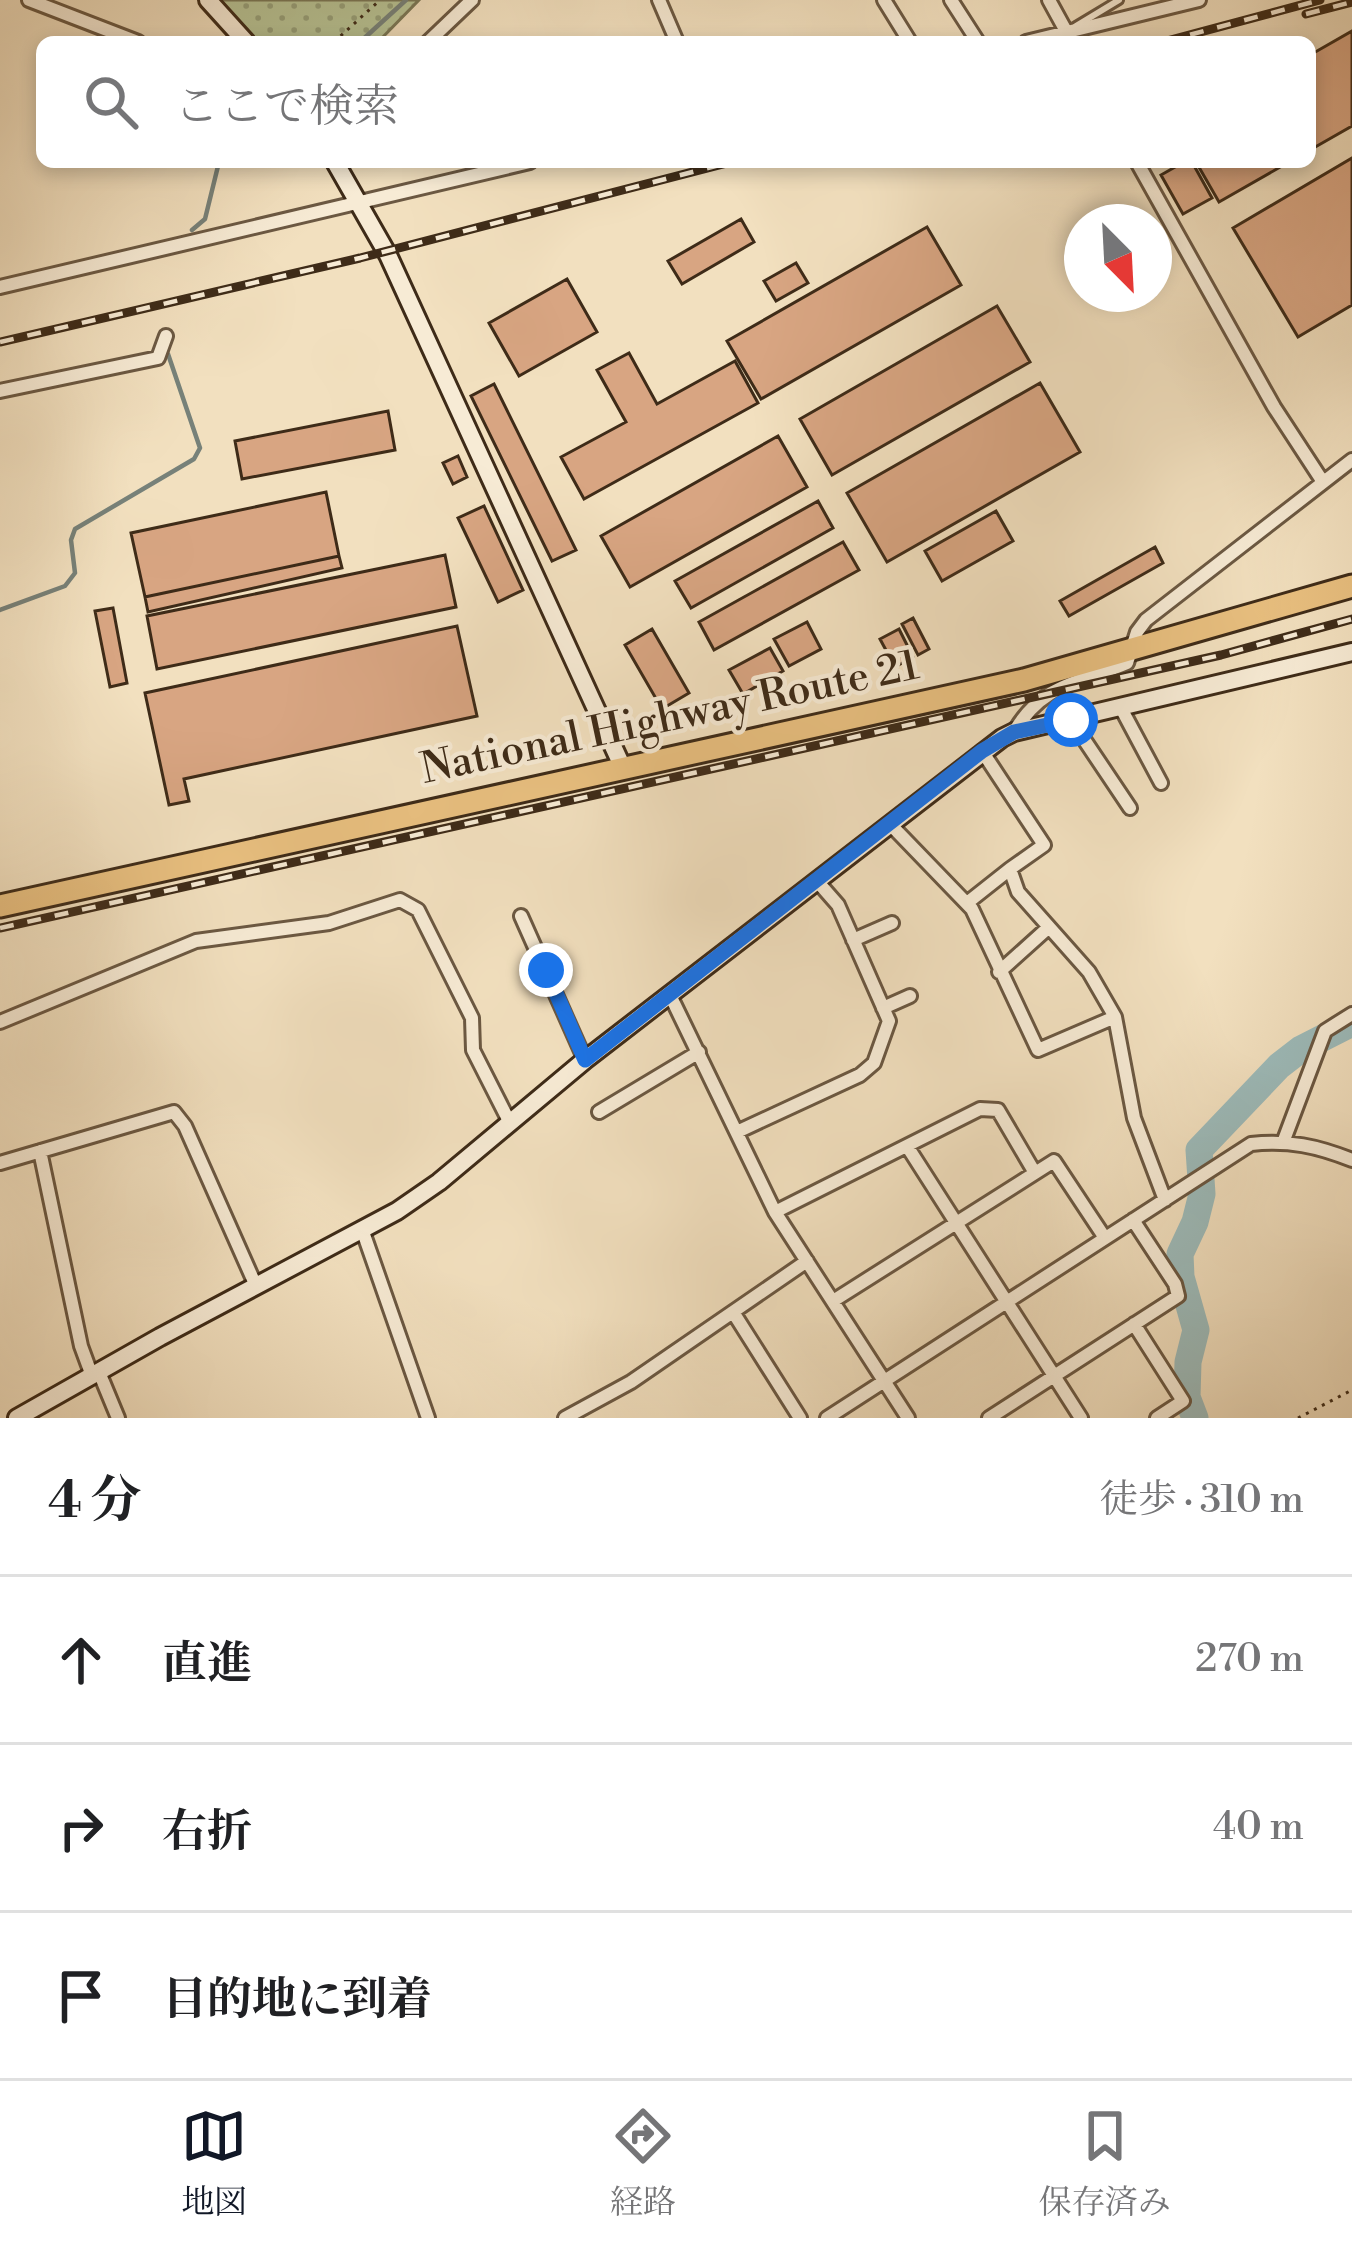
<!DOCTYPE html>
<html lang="ja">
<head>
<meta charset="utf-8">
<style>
  body { margin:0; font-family:"Libre Bodoni","Noto Serif JP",serif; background:#f2f2f2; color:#202124 }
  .compass { position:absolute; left:1064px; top:204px; width:108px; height:108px; border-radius:50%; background:#fff; box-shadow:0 6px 18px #0003; rotate:156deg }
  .stop { position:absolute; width:36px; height:36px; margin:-27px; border:9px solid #1a73e8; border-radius:50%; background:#fff }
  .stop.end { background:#1a73e8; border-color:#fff; box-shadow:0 3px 12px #0008 }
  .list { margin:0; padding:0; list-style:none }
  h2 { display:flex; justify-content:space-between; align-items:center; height:156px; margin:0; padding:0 48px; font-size:51px }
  h2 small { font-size:39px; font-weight:400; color:#757577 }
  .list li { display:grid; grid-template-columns:78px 1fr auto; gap:36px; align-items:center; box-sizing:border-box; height:168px; padding:0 48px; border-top:3px solid #e0e0e0 }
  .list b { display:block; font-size:45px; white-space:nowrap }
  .list em { font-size:39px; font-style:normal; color:#757577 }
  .icon { flex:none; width:66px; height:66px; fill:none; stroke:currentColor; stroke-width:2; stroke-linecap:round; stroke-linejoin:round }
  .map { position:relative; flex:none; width:1352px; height:1418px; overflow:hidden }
  .search { position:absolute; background:#fff; box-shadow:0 6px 18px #0003; left:36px; right:36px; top:36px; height:132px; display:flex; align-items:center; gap:30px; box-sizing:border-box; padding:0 42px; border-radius:18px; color:#757577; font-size:45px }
  .sheet { height:660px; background:#fff }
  nav { display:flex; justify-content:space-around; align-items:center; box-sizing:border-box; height:168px; border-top:3px solid #e0e0e0; background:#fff; font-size:33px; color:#757577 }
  nav a { display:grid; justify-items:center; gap:6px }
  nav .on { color:#111827 }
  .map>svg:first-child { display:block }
  .park { fill:url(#park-dots); stroke:#7a7756; stroke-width:3 }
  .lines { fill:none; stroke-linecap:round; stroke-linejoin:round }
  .stream { stroke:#778179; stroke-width:4.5 }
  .river { stroke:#9dbbba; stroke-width:27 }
  .building { fill:#d8a582; stroke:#3e2b18; stroke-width:3 }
  .lane-casing { stroke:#6b5842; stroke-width:12 }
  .street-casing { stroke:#6b5842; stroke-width:18 }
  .secondary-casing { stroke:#3e2b18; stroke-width:22 }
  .highway-casing { stroke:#3e2b18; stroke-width:27 }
  .path { stroke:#3e2b18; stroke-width:3; stroke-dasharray:3 6; stroke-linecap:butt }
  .lane { stroke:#f7ebd5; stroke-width:6 }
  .street { stroke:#f7ebd5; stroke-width:12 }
  .secondary { stroke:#f7ebd5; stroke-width:16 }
  .highway { stroke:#e9c080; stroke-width:21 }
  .rail-casing { stroke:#3e2b18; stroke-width:9 }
  .rail { stroke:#f7ebd5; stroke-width:4.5; stroke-dasharray:14; stroke-linecap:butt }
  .route { stroke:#1a73e8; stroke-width:15 }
  .labels { text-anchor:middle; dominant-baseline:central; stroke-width:9; stroke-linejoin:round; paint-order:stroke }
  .street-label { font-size:42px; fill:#3e2b18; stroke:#f7ebd5 }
</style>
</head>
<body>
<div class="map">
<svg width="1352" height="1418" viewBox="0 0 1352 1418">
  <defs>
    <pattern id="park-dots" width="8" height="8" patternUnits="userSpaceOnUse" patternTransform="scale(3)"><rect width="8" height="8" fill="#b7c395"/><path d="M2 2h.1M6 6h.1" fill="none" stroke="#969f79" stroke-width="1.8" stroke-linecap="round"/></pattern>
  </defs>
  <rect width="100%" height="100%" fill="#f2e0bf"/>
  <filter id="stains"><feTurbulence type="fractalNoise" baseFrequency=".00167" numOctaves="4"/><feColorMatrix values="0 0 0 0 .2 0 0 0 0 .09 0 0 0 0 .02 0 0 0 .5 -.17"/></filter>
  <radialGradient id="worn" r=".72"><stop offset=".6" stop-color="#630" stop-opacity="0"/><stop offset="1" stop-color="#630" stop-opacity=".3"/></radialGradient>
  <path class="park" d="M 217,0 L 419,0 L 378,42 L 257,42 Z"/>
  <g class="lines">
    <path class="stream" d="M 285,42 L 300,42
      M 360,42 L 406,0
      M 192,230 L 205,219 L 219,162
      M 0,610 L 65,586 L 75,573 L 71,540 L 75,529 L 194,459 L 200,448 L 168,354"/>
    <path class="river" d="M 1195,1418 L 1187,1397 L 1188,1362 L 1196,1330 L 1181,1277 L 1180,1254 L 1195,1222 L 1202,1194 L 1199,1150 L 1279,1066 L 1301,1049 L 1352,1023"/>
  </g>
  <path class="building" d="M 1352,31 L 1352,126 L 1310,150 L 1310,55 Z
    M 1352,158 L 1352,305 L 1298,337 L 1233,228 Z
    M 1184,162 L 1192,162 L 1212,198 L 1183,214 L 1161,175 Z
    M 1196,162 L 1289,162 L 1219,202 Z
    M 741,219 L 754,242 L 682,284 L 668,261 Z
    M 927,227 L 961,285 L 761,399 L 727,341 Z
    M 796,263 L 808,283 L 776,301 L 764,281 Z
    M 567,279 L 597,332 L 519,376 L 489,323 Z
    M 997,306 L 1030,362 L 832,475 L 800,419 Z
    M 629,353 L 657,404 L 735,361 L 758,403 L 584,499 L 561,457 L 626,422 L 597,370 Z
    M 1040,383 L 1080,452 L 887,562 L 847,493 Z
    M 494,384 L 576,550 L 552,561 L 471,396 Z
    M 388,411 L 395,450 L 242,479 L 235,441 Z
    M 778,436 L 807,487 L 630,587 L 601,536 Z
    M 458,456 L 467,477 L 453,484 L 443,463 Z
    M 326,492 L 339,556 L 145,597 L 131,533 Z
    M 818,501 L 833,528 L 691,608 L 675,581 Z
    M 484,506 L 523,590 L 498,602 L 458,518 Z
    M 996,511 L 1013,541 L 942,581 L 925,551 Z
    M 843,542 L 859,570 L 714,650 L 699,622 Z
    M 1155,547 L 1163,563 L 1069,616 L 1060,601 Z
    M 445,555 L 456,607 L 157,669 L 147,616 Z
    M 339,556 L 342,568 L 148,612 L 145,597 Z
    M 113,608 L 127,683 L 110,687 L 95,611 Z
    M 913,618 L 929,649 L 918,655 L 902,624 Z
    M 807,622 L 821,649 L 789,666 L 774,639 Z
    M 457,626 L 477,716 L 184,779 L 189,801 L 169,805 L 145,693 Z
    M 652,629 L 689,693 L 662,709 L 625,645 Z
    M 899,629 L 913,657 L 895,667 L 880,639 Z
    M 770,648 L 783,671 L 743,694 L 729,670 Z"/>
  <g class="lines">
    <defs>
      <path id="lane" d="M 1076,26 L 1119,0"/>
      <path id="street" d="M 29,0 L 138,42
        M 659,0 L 677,42
        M 884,0 L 910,42
        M 951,0 L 978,42
        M 1049,0 L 1072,42
        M 428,42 L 472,0
        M 1026,42 L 1199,0
        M 1137,162 L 1274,407 L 1323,482
        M 0,287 L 530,162
        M 0,391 L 158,358 L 166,336
        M 1121,708 L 1161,783
        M 1071,720 L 1130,808
        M 1014,732 C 1043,682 1081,683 1127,663 L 1137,632 L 1146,620 L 1352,460
        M 982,751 L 1044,845 L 1010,869 L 1018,892 L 1089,972 L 1115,1017
        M 890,824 L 972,909 L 1038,1050 L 1115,1017 L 1134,1118 L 1165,1200
        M 967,903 L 1010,869
        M 521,916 L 585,1060
        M 853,940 L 892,923
        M 999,972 L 1049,927
        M 670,995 L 775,1212 L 908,1418
        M 883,1008 L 910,996
        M 0,1022 L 196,941 L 329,923 L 400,900 L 418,910 L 472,1018 L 473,1050 L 510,1123
        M 599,1112 L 699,1052
        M 737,1132 L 860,1075 L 874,1063 L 889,1021 L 838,905 L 817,881
        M 1284,1140 L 1325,1031 L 1352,1014
        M 907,1146 L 1081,1418
        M 40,1151 L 81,1346 L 92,1376
        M 0,1163 L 174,1112 L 185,1126 L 256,1286
        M 775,1212 L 980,1109 L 998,1110 L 1035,1173
        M 362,1229 L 428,1418
        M 833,1301 L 1054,1161 L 1105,1238
        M 733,1312 L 800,1418
        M 1134,1324 L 1183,1401 L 1157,1418
        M 99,1372 L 118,1418
        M 565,1418 L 631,1382 L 807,1261
        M 827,1418 L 1251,1144 C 1289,1140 1317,1146 1352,1160
        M 989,1418 L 1178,1296 L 1175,1284 L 1133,1220"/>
      <path id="secondary" d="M 208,0 L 246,42
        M 335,162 L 388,255 L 623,768
        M 17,1418 L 160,1337 L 397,1211 L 439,1182 L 585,1060 L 1002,738 L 1014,732 L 1352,652"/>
      <path id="highway" d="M 0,906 L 1024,680 L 1352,586"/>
    </defs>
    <use href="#lane" class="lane-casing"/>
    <use href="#street" class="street-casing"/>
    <use href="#secondary" class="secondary-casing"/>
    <use href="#highway" class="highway-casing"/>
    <path class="path" d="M 334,42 L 380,0
      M 1298,1418 L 1352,1390"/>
    <use href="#lane" class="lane"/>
    <use href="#street" class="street"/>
    <use href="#secondary" class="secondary"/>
    <use href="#highway" class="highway"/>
    <defs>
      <path id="rail" d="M 1306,14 L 1352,2
        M 1163,42 L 1320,0
        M 0,342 L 360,258 L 731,162
        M 0,928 L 1221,655 L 1352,619"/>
    </defs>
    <use href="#rail" class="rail-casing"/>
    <use href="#rail" class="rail"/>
  </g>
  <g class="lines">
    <path class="route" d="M 546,970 L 585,1060 L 982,751 L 1014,732 L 1071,720"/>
  </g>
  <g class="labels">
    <g class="street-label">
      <text transform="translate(670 718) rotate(-12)">National Highway Route 21</text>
    </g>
  </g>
  <rect width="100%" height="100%" filter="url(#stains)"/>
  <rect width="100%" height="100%" fill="url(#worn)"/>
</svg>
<svg class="compass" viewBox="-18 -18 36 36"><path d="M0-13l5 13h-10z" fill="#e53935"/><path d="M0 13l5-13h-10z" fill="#757577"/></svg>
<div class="stop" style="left:1071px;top:720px"></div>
<div class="stop end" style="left:546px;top:970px"></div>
<div class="search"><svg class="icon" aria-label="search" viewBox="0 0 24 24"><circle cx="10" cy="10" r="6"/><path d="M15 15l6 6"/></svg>ここで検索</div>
</div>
<section class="sheet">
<h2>4 分<small>徒歩 · 310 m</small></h2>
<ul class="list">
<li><svg class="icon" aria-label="ahead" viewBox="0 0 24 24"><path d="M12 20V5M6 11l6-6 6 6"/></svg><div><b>直進</b></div><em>270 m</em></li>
<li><svg class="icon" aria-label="right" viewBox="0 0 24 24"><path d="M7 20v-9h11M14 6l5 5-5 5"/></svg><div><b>右折</b></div><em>40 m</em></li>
<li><svg class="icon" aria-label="arrive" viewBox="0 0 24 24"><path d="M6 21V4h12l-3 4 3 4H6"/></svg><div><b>目的地に到着</b></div></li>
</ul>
</section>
<nav>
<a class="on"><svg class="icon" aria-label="map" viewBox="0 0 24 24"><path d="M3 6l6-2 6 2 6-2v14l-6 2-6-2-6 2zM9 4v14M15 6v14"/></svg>地図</a>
<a><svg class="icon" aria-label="directions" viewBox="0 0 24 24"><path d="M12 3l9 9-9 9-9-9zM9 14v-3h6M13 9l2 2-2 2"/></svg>経路</a>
<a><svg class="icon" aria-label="saved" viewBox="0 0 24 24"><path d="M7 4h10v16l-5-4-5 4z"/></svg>保存済み</a>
</nav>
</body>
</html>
